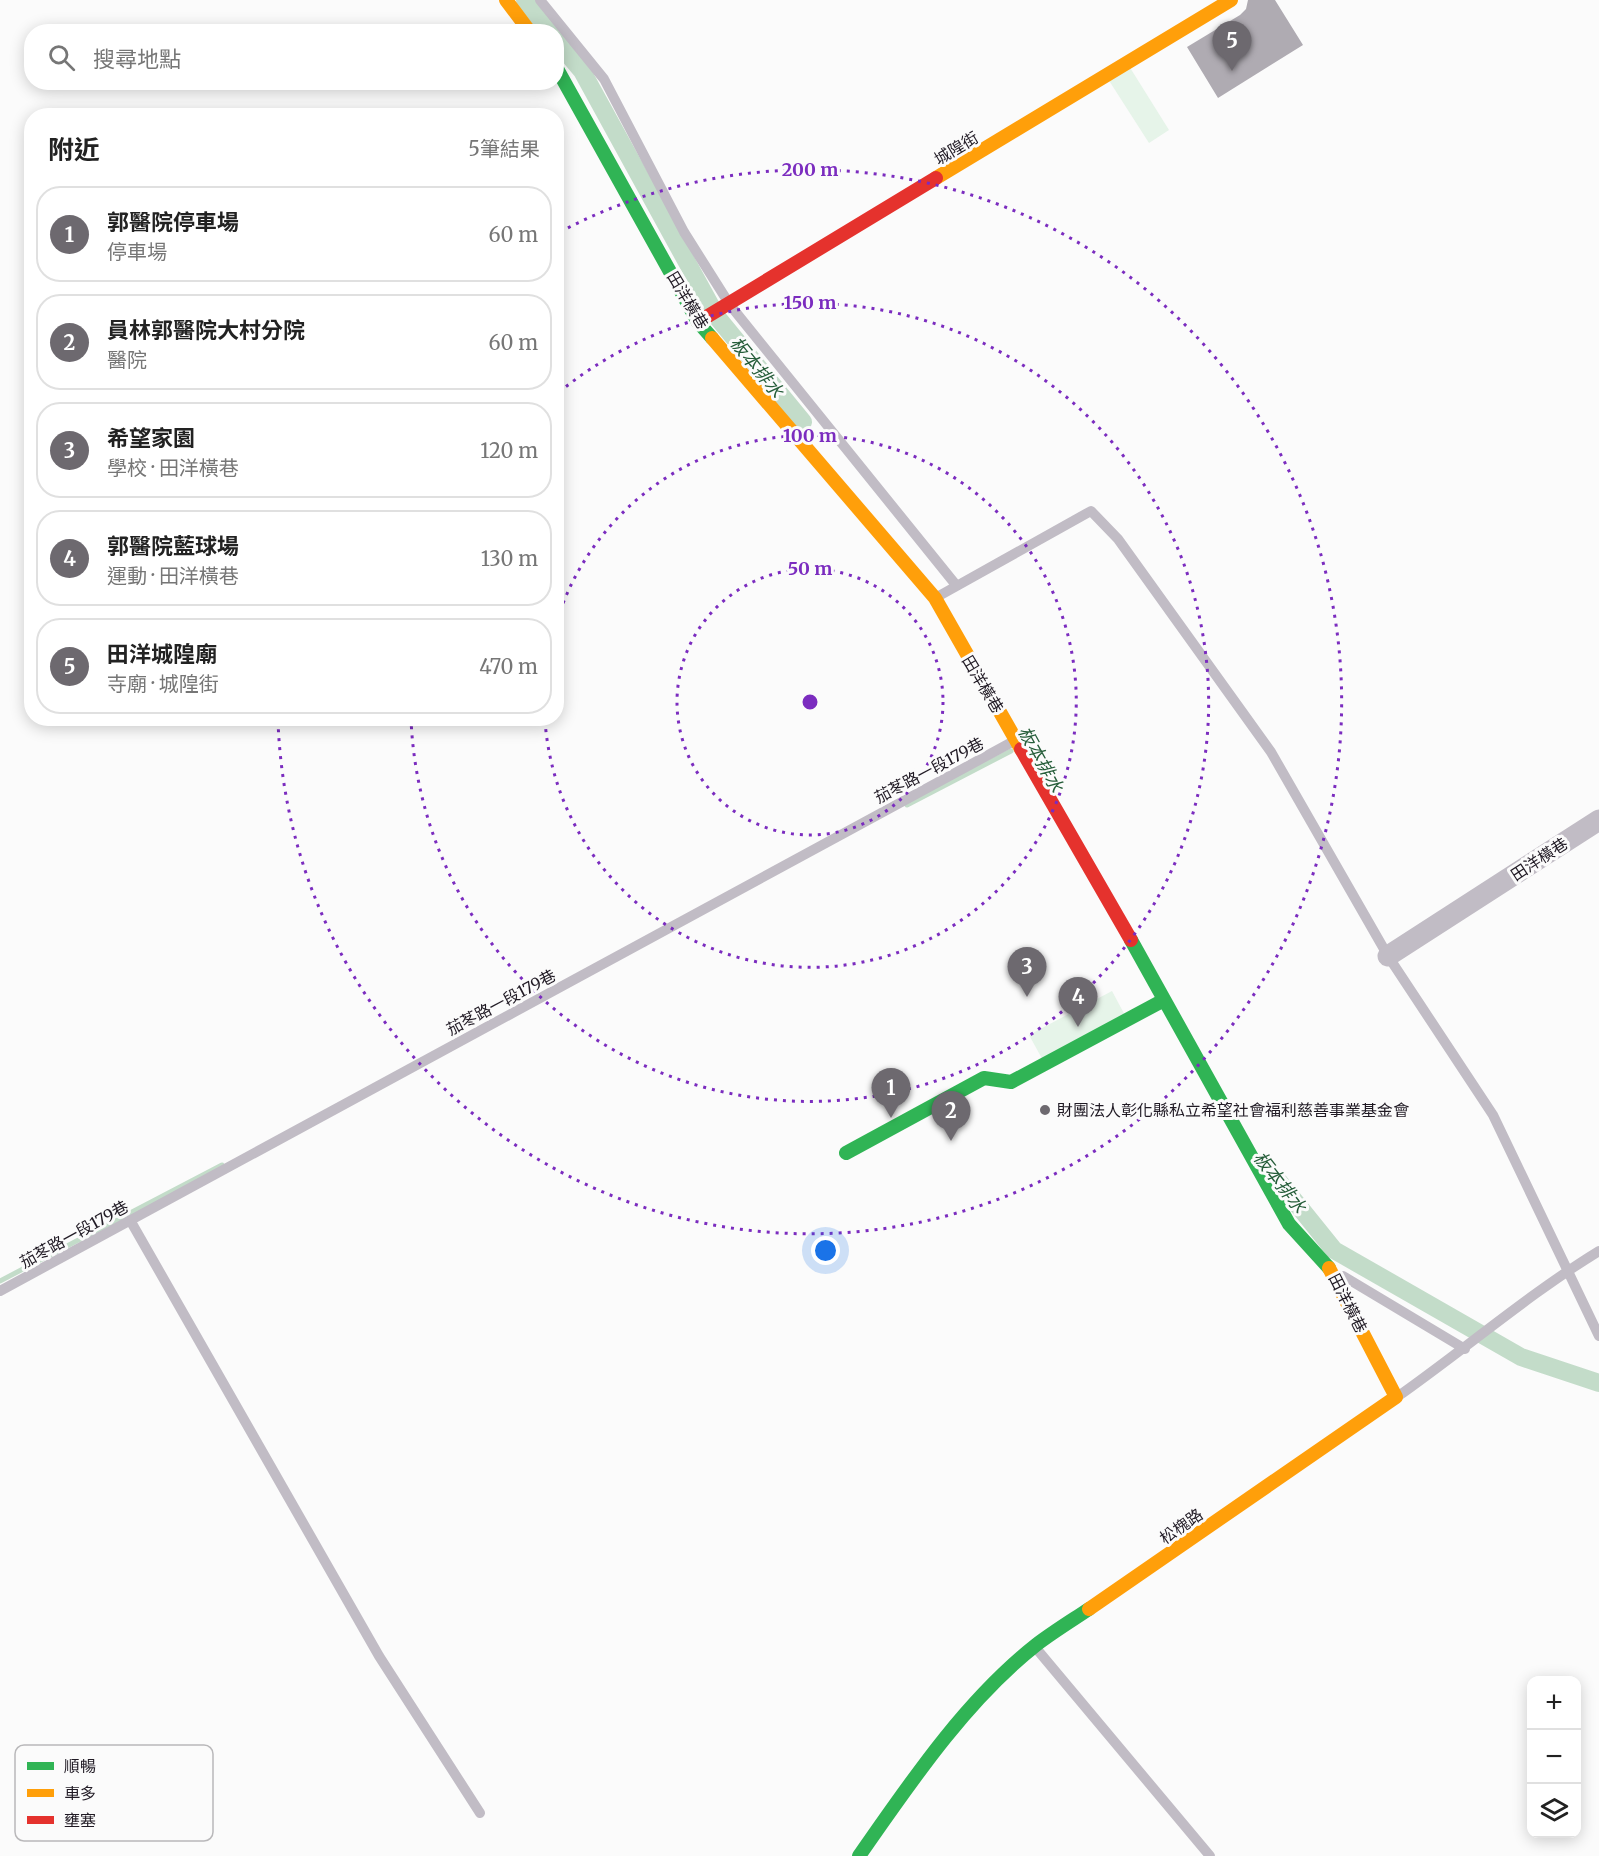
<!DOCTYPE html>
<html lang="zh-TW">
<head>
<meta charset="utf-8">
<style>
  body { margin:0; font-family:Merriweather,"Noto Sans TC",serif; background:#f6f6f6; color:#222 }
  .controls { position:absolute; right:18px; bottom:18px; display:grid; overflow:hidden; border-radius:12px; box-shadow:0 3px 15px #0003 }
  .controls button { width:54px; height:54px; display:grid; place-items:center; padding:0; border:0; border-bottom:2px solid #e0e0e0; background:#fff; color:#222; font:30px sans-serif }
  .you { position:absolute; left:826px; top:1251px; width:21px; height:21px; margin:-15px; border:4px solid #fff; border-radius:50%; background:#1a73e8; box-shadow:0 0 0 9px #1a73e833 }
  .badge { display:grid; place-items:center; width:39px; height:39px; border-radius:50%; background:#6d696f; color:#fff; font-size:20px; font-weight:700 }
  .pin { position:absolute; translate:-50% -50px; filter:drop-shadow(0 2px 3px #0008) }
  .pin::after { content:''; position:absolute; top:32px; width:21px; height:18px; background:inherit; clip-path:polygon(0 0,100% 0,50% 100%) }
  .list { margin:0; padding:0; list-style:none }
  h2 { display:flex; justify-content:space-between; align-items:center; height:78px; margin:0; padding:0 24px; font-size:26px }
  h2 small { font-size:20px; font-weight:400; color:#767676 }
  .list li { display:grid; grid-template-columns:39px 1fr auto; gap:18px; align-items:center; box-sizing:border-box; height:96px; margin:0 12px 12px; padding:0 12px; border:2px solid #e0e0e0; border-radius:24px }
  .list b { display:block; font-size:22px; white-space:nowrap }
  .list p { margin:0; font-size:20px; white-space:nowrap; color:#767676 }
  .list em { font-size:20px; font-style:normal; color:#767676 }
  .icon { flex:none; width:33px; height:33px; fill:none; stroke:currentColor; stroke-width:2; stroke-linecap:round; stroke-linejoin:round }
  .map { position:relative; flex:none; width:1599px; height:1856px; overflow:hidden }
  .search { position:absolute; background:#fff; box-shadow:0 3px 15px #0003; left:24px; top:24px; width:540px; height:66px; display:flex; align-items:center; gap:15px; box-sizing:border-box; padding:0 21px; border-radius:24px; color:#767676; font-size:22px }
  .panel { position:absolute; background:#fff; box-shadow:0 3px 15px #0003; left:24px; top:108px; width:540px; height:618px; border-radius:24px }
  .map>svg:first-child { display:block }
  .green { fill:#e6f4e9 }
  .lines { fill:none; stroke-linecap:round; stroke-linejoin:round }
  .stream { stroke:#c3dcc9; stroke-width:5 }
  .canal { stroke:#c3dcc9; stroke-width:18 }
  .building { fill:#afabb2 }
  .lane { stroke:#c1bcc5; stroke-width:10 }
  .street { stroke:#c1bcc5; stroke-width:21 }
  .fast { stroke:#30b455; stroke-width:14 }
  .slow { stroke:#ff9f0a; stroke-width:14 }
  .jam { stroke:#e5322d; stroke-width:14 }
  .ring { fill:none; stroke:#7b2cbf; stroke-width:3; stroke-dasharray:3 6 }
  .poi-dot { fill:#6d696f; stroke:#fbfbfb; stroke-width:2 }
  .labels { text-anchor:middle; dominant-baseline:central; stroke-width:6; stroke-linejoin:round; paint-order:stroke }
  .street-label { font-size:16px; fill:#201a24; stroke:#fbfbfb }
  .poi-label { font-size:16px; fill:#201a24; stroke:#fbfbfb; text-anchor:start }
  .water-label { font-size:18px; font-style:italic; fill:#255d39; stroke:#fbfbfb }
  .key { fill:#fbfbfb; stroke:#b9b8ba; stroke-width:1.5 }
  .key-label { font-size:16px; fill:#201a24 }
  .centre { fill:#7b2cbf; stroke:#fbfbfb; stroke-width:3 }
  .ring-label { font-size:18px; text-anchor:middle; font-weight:bold; fill:#7b2cbf; stroke:#fbfbfb; stroke-width:6; stroke-linejoin:round; paint-order:stroke }
</style>
</head>
<body>
<div class="map">
<svg width="1599" height="1856" viewBox="0 0 1599 1856">
  <rect width="100%" height="100%" fill="#fbfbfb"/>
  <path class="green" d="M 1129,66 L 1169,130 L 1149,143 L 1108,79 Z
    M 1112,991 L 1127,1019 L 1045,1064 L 1029,1035 Z"/>
  <g class="lines">
    <path class="stream" d="M 907,805 L 1011,751
      M 0,1281 L 222,1165"/>
    <path class="canal" d="M 525,0 L 550,32
      M 556,40 L 582,71 L 717,317 L 803,422
      M 1276,1178 L 1334,1250 L 1521,1357 L 1599,1383"/>
  </g>
  <path class="building" d="M 1248,0 L 1275,0 L 1303,45 L 1218,98 L 1187,47 L 1240,15 L 1246,9 Z"/>
  <g class="lines">
    <path class="lane" d="M 540,0 L 604,79 L 684,232 L 730,305 L 956,585
      M 937,597 L 1091,511 L 1118,539 L 1271,752 L 1388,956 L 1493,1115 L 1599,1336
      M 130,1220 L 379,1656 L 480,1813
      M 1343,1276 L 1465,1349
      M 0,1291 L 1014,741
      M 1397,1397 C 1465,1349 1529,1294 1599,1251
      M 1035,1647 L 1210,1856"/>
    <path class="street" d="M 1388,956 L 1599,820"/>
    <path class="fast" d="M 556,67 L 698,322 L 712,338
      M 1131,940 L 1289,1224 L 1329,1268
      M 846,1153 L 984,1078 L 1011,1082 L 1164,1000
      M 859,1856 C 910,1783 965,1701 1036,1645 C 1053,1632 1071,1621 1089,1609"/>
    <path class="slow" d="M 506,0 L 530,32
      M 936,178 L 1231,0
      M 712,338 L 935,598 L 1021,749
      M 1089,1609 L 1396,1397 L 1329,1268"/>
    <path class="jam" d="M 698,322 L 936,178
      M 1021,749 L 1131,940"/>
  </g>
  <g class="ring">
    <circle cx="810" cy="702" r="133"/>
    <path d="M557 620A266 266 0 1 1 545 721"/>
    <path d="M559 392A399 399 0 1 1 411 719"/>
    <path d="M560 232A532 532 0 1 1 278 721"/>
  </g>
  <circle class="poi-dot" cx="1045" cy="1110" r="6"/>
  <g class="labels">
    <g class="street-label">
      <text transform="translate(956 148) rotate(-31)">城隍街</text>
      <text transform="translate(688 300) rotate(59)">田洋橫巷</text>
      <text transform="translate(983 684) rotate(59)">田洋橫巷</text>
      <text transform="translate(929 770) rotate(-28)">茄苳路一段179巷</text>
      <text transform="translate(1539 859) rotate(-33)">田洋橫巷</text>
      <text transform="translate(501 1002) rotate(-28)">茄苳路一段179巷</text>
      <text transform="translate(74 1234) rotate(-29)">茄苳路一段179巷</text>
      <text transform="translate(1348 1303) rotate(63)">田洋橫巷</text>
      <text transform="translate(1181 1526) rotate(-35)">松槐路</text>
    </g>
    <g class="poi-label">
      <text x="1057" y="1110">財團法人彰化縣私立希望社會福利慈善事業基金會</text>
    </g>
    <g class="water-label">
      <text transform="translate(757 367) rotate(51)">板本排水</text>
      <text transform="translate(1041 759) rotate(61)">板本排水</text>
      <text transform="translate(1280 1182) rotate(52)">板本排水</text>
    </g>
  </g>
  <rect x="15" y="1745" width="198" height="96" rx="9" class="key"/>
  <rect x="27" y="1762" width="27" height="8" fill="#30b455"/>
  <rect x="27" y="1789" width="27" height="8" fill="#ff9f0a"/>
  <rect x="27" y="1816" width="27" height="8" fill="#e5322d"/>
  <g class="key-label">
    <text x="64" y="1772">順暢</text>
    <text x="64" y="1799">車多</text>
    <text x="64" y="1826">壅塞</text>
  </g>
  <circle cx="810" cy="702" r="9" class="centre"/>
  <g class="ring-label">
    <text x="810" y="176">200 m</text>
    <text x="810" y="309">150 m</text>
    <text x="810" y="442">100 m</text>
    <text x="810" y="575">50 m</text>
  </g>
</svg>
<div class="controls">
<button>+</button>
<button>−</button>
<button><svg class="icon" aria-label="layers" viewBox="0 0 24 24"><path d="M12 4l9 5-9 5-9-5zM3 14l9 5 9-5"/></svg></button>
</div>
<div class="you"></div>
<div class="pin badge" style="left:891px;top:1118px">1</div>
<div class="pin badge" style="left:951px;top:1141px">2</div>
<div class="pin badge" style="left:1027px;top:997px">3</div>
<div class="pin badge" style="left:1078px;top:1027px">4</div>
<div class="pin badge" style="left:1232px;top:71px">5</div>
<div class="search"><svg class="icon" aria-label="search" viewBox="0 0 24 24"><circle cx="10" cy="10" r="6"/><path d="M15 15l6 6"/></svg>搜尋地點</div>
<section class="panel">
<h2>附近<small>5筆結果</small></h2>
<ul class="list">
<li><span class="badge">1</span><div><b>郭醫院停車場</b><p>停車場</p></div><em>60 m</em></li>
<li><span class="badge">2</span><div><b>員林郭醫院大村分院</b><p>醫院</p></div><em>60 m</em></li>
<li><span class="badge">3</span><div><b>希望家園</b><p>學校 · 田洋橫巷</p></div><em>120 m</em></li>
<li><span class="badge">4</span><div><b>郭醫院藍球場</b><p>運動 · 田洋橫巷</p></div><em>130 m</em></li>
<li><span class="badge">5</span><div><b>田洋城隍廟</b><p>寺廟 · 城隍街</p></div><em>470 m</em></li>
</ul>
</section>
</div>
</body>
</html>
